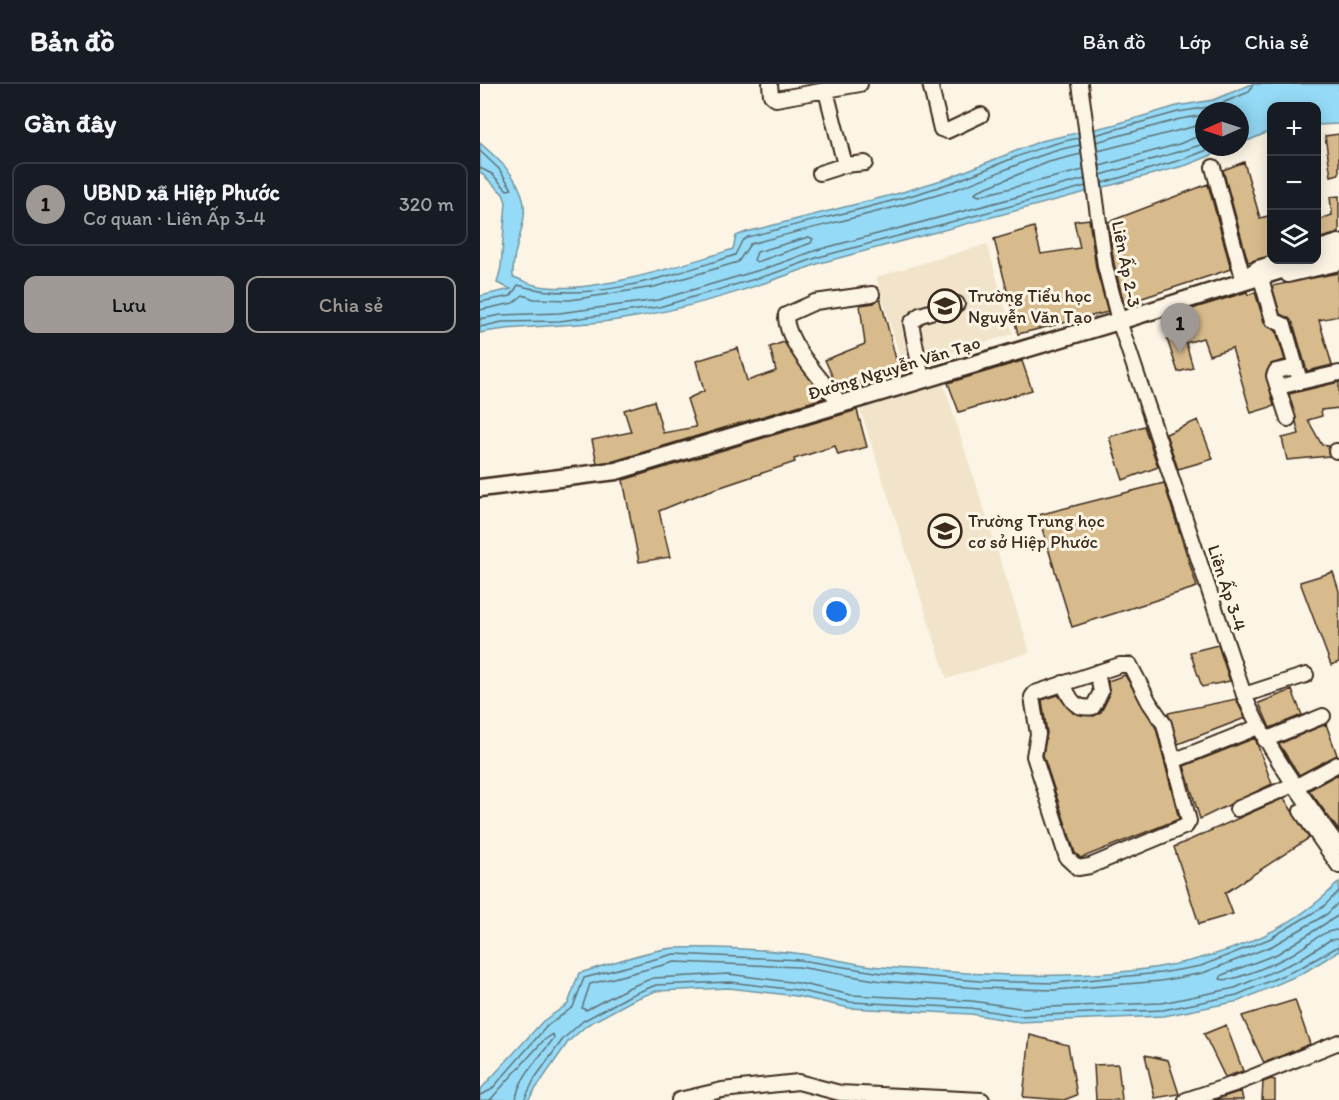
<!DOCTYPE html>
<html lang="vi">
<head>
<meta charset="utf-8">
<style>
  body { margin:0; font-family:Itim,sans-serif; background:#20242c; color:#f1f3f6 }
  .controls { position:absolute; right:18px; top:18px; display:grid; overflow:hidden; border-radius:12px; box-shadow:0 3px 15px #0003 }
  .controls button { width:54px; height:54px; display:grid; place-items:center; padding:0; border:0; border-bottom:2px solid #363941; background:#171b24; color:#f1f3f6; font:30px sans-serif }
  .compass { position:absolute; left:715px; top:18px; width:54px; height:54px; border-radius:50%; background:#171b24; box-shadow:0 3px 15px #0003; rotate:267deg }
  .you { position:absolute; left:357px; top:528px; width:21px; height:21px; margin:-15px; border:4px solid #fff; border-radius:50%; background:#1a73e8; box-shadow:0 0 0 9px #1a73e833 }
  .badge { display:grid; place-items:center; width:39px; height:39px; border-radius:50%; background:#9f9995; color:#111; font-size:20px; font-weight:700 }
  .pin { position:absolute; translate:-50% -50px; filter:drop-shadow(0 2px 3px #0008) }
  .pin::after { content:''; position:absolute; top:32px; width:21px; height:18px; background:inherit; clip-path:polygon(0 0,100% 0,50% 100%) }
  .list { margin:0; padding:0; list-style:none }
  h2 { display:flex; justify-content:space-between; align-items:center; height:78px; margin:0; padding:0 24px; font-size:26px }
  h2 small { font-size:20px; font-weight:400; color:#9ea1a6 }
  .list li { display:grid; grid-template-columns:39px 1fr auto; gap:18px; align-items:center; box-sizing:border-box; height:84px; margin:0 12px 12px; padding:0 12px; border:2px solid #363941; border-radius:12px }
  .list b { display:block; font-size:22px; white-space:nowrap }
  .list p { margin:0; font-size:20px; white-space:nowrap; color:#9ea1a6 }
  .list em { font-size:20px; font-style:normal; color:#9ea1a6 }
  .actions { display:flex; gap:12px; padding:18px 24px }
  .actions a { flex:1; padding:14px 0; border:2px solid #9f9995; border-radius:12px; text-align:center; font-size:21px; color:#9f9995 }
  .actions .main { background:#9f9995; color:#111 }
  .icon { flex:none; width:33px; height:33px; fill:none; stroke:currentColor; stroke-width:2; stroke-linecap:round; stroke-linejoin:round }
  .map { position:relative; flex:none; width:859px; height:1016px; overflow:hidden }
  header { display:flex; align-items:center; gap:36px; box-sizing:border-box; height:84px; padding:0 30px; background:#171b24; border-bottom:2px solid #363941 }
  header strong { font-size:28px }
  nav { display:flex; gap:33px; margin-inline-start:auto; font-size:21px }
  main { display:flex }
  aside { flex:1; background:#171b24 }
  .map>svg:first-child { display:block }
  .built { fill:#f1e4ca }
  .water { fill:#95dbf7; stroke:#7194a0; stroke-width:1.5 }
  .lines { fill:none; stroke-linecap:round; stroke-linejoin:round }
  .shore { stroke:#5f7175; stroke-width:1.5 }
  .building { fill:#d8bb8c; stroke:#3b2a1e; stroke-width:1.5 }
  .minor-casing { stroke:#3b2a1e; stroke-width:18 }
  .major-casing { stroke:#3b2a1e; stroke-width:21 }
  .minor { stroke:#fcf5e5; stroke-width:14 }
  .major { stroke:#fcf5e5; stroke-width:16 }
  .labels { text-anchor:middle; dominant-baseline:central; stroke-width:6; stroke-linejoin:round; paint-order:stroke }
  .street-label { font-size:18px; fill:#3b2a1e; stroke:#fcf5e5 }
  .poi-label { font-size:18px; fill:#3b2a1e; stroke:#fcf5e5; text-anchor:start }
</style>
</head>
<body>
<header>
<strong>Bản đồ</strong>
<nav><a>Bản đồ</a><a>Lớp</a><a>Chia sẻ</a></nav>
</header>
<main>
<aside>
<h2>Gần đây<small></small></h2>
<ul class="list">
<li><span class="badge">1</span><div><b>UBND xã Hiệp Phước</b><p>Cơ quan · Liên Ấp 3-4</p></div><em>320 m</em></li>
</ul>
<div class="actions"><a class="main">Lưu</a><a>Chia sẻ</a></div>
</aside>
<div class="map">
<svg width="859" height="1016" viewBox="0 0 859 1016">
  <rect width="100%" height="100%" fill="#fcf5e5"/>
  <filter id="ink" filterUnits="userSpaceOnUse"><feTurbulence type="fractalNoise" baseFrequency=".0167" numOctaves="2"/><feDisplacementMap in="SourceGraphic" scale="12" xChannelSelector="R" yChannelSelector="G"/><feConvolveMatrix kernelMatrix="1 2 1 2 8 2 1 2 1" color-interpolation-filters="sRGB"/></filter>
  <g filter="url(#ink)">
    <path class="built" d="M 507,160 L 533,250 L 423,283 L 396,193 Z
      M 463,298 L 550,568 L 467,595 L 380,325 Z"/>
    <path class="water" d="M 772,0 L 859,0 L 859,40 L 837,41 L 836,22 L 792,22 L 791,47 L 760,60 L 760,27 L 724,27 L 724,63 L 752,63 L 707,81 L 340,179 C 274,204 207,226 137,236 C 92,243 45,240 0,249 L 0,212 L 31,205 L 17,199 L 21,183 L 26,118 L 23,110 L 0,88 L 0,59 C 22,78 48,101 44,133 C 41,154 32,169 33,193 C 40,195 47,199 55,201 C 106,213 202,181 253,165 L 256,152 L 266,148 L 416,110 L 468,94 L 561,57 L 633,41 L 697,22 L 733,16 Z
      M 859,798 L 859,867 L 823,889 L 759,917 L 684,932 L 539,938 L 491,930 L 369,924 L 316,912 L 249,904 L 176,907 L 153,916 L 107,941 L 88,958 L 48,1016 L 0,1016 L 0,1006 L 63,937 L 88,920 L 99,889 C 124,882 171,865 195,864 C 233,863 284,865 322,870 C 349,873 375,881 402,883 C 547,894 748,913 859,798 Z"/>
    <g class="lines">
      <path class="shore" d="M 615,51 L 698,28 L 735,22 L 769,8 L 773,0
        M 616,58 L 700,35 L 724,31
        M 0,67 L 19,85 L 32,105 L 27,106 L 12,90 L 0,84
        M 618,67 L 724,40
        M 601,70 L 569,78 L 497,107 L 495,110 L 499,112 L 603,86
        M 620,82 L 699,60 L 724,50
        M 621,91 L 724,60
        M 622,99 L 704,75 L 735,63
        M 329,153 L 333,155 L 331,159 L 277,178 L 274,176 L 277,168 Z
        M 0,218 L 31,212 L 38,201 C 105,222 190,192 255,171 L 262,157 L 268,153 C 335,135 405,122 470,99 C 513,84 554,62 599,54
        M 0,226 L 33,219 L 43,211 L 54,215 L 90,216 L 174,203 L 258,178 L 270,160 C 337,142 405,128 470,107 C 514,93 555,69 600,61
        M 0,235 L 21,231 L 79,229 L 178,216 L 290,183 L 337,166 L 605,95
        M 0,243 L 22,238 L 80,237 L 179,223 L 292,190 L 339,173 L 606,102
        M 859,818 L 847,830 L 792,862 L 723,889 L 681,897 L 575,906 L 500,904 L 401,897 L 319,883 L 195,878 L 110,900 L 102,924 L 106,926 L 148,904 L 173,894 L 248,890 L 318,899 L 371,911 L 492,917 L 540,924 L 682,919 L 755,904 L 817,877 L 850,856 L 859,855
        M 859,831 L 797,870 L 742,891 L 740,895 C 751,900 802,876 814,869 C 828,861 842,846 859,846
        M 0,1011 L 11,1006 L 67,942 L 93,923 L 104,894 L 194,870 L 320,876 L 402,889 L 500,897 L 574,899 L 681,889 L 721,882 L 789,855 L 843,823 L 859,807
        M 10,1016 L 63,957 L 73,950 L 74,954 C 62,971 37,995 36,1016
        M 44,1016 L 55,994 L 83,955 L 103,937 L 151,911 L 176,901 L 250,898 L 317,906 L 370,918 L 491,924 L 539,932 L 683,926 L 757,911 L 820,884 L 859,862"/>
    </g>
    <path class="building" d="M 859,50 L 859,90 L 851,92 L 845,52 Z
      M 764,78 L 780,134 L 792,131 L 792,171 L 768,178 L 743,86 Z
      M 728,100 L 751,185 L 644,220 L 634,180 L 628,138 Z
      M 859,112 L 859,149 L 837,155 L 837,136 L 852,131 L 850,113 Z
      M 609,135 L 616,184 L 628,228 L 538,250 L 514,155 L 554,143 L 561,170 L 600,164 L 594,137 Z
      M 858,189 L 859,232 L 839,236 L 852,281 L 827,287 L 813,239 L 800,230 L 792,202 Z
      M 767,208 L 768,211 L 775,208 L 784,238 L 796,247 L 805,276 L 791,280 L 786,289 L 794,322 L 771,329 L 752,264 L 729,271 L 723,254 L 706,259 L 713,284 L 698,288 L 687,255 L 711,248 L 705,227 Z
      M 400,213 L 420,291 L 363,308 L 356,300 L 345,276 L 385,260 L 380,221 L 394,219 Z
      M 304,258 L 344,314 L 134,377 L 117,379 L 112,356 L 151,348 L 144,326 L 174,317 L 183,349 L 216,343 L 207,315 L 224,307 L 216,277 L 258,264 L 267,297 L 296,287 L 290,263 Z
      M 542,277 L 552,306 L 479,328 L 468,299 Z
      M 859,298 L 859,324 L 841,326 L 842,332 L 828,336 L 842,361 L 848,362 L 849,372 L 807,376 L 802,354 L 819,350 L 809,310 Z
      M 377,326 L 387,363 L 358,371 L 355,362 L 314,375 L 315,378 L 223,409 L 179,427 L 190,473 L 159,478 L 143,396 Z
      M 718,336 L 733,375 L 698,385 L 686,350 Z
      M 664,342 L 678,383 L 643,396 L 629,353 Z
      M 684,399 L 717,503 L 592,543 L 558,431 Z
      M 853,488 L 859,507 L 859,578 L 851,581 L 820,498 Z
      M 738,561 L 750,597 L 722,603 L 710,568 Z
      M 645,591 L 676,644 L 699,735 L 601,774 L 595,769 L 563,671 L 567,649 L 562,616 L 578,611 L 593,629 L 614,632 L 621,628 L 629,612 L 628,597 Z
      M 812,606 L 822,631 L 790,644 L 779,619 Z
      M 756,615 L 765,634 L 698,660 L 688,629 Z
      M 846,640 L 857,671 L 819,691 L 799,660 Z
      M 775,654 L 792,700 L 720,735 L 704,682 Z
      M 858,690 L 859,693 L 859,747 L 829,706 Z
      M 804,714 L 829,754 L 745,809 L 753,830 L 719,840 L 694,763 Z
      M 815,916 L 830,960 L 784,979 L 762,932 Z
      M 746,941 L 763,987 L 745,993 L 724,950 Z
      M 550,951 L 588,961 L 597,1011 L 584,1016 L 543,1013 Z
      M 665,971 L 688,976 L 699,1010 L 675,1014 Z
      M 638,980 L 642,1016 L 616,1016 L 614,981 Z
      M 791,995 L 795,996 L 795,1016 L 782,1016 L 783,998 Z
      M 761,1007 L 763,1016 L 734,1016 Z"/>
    <g class="lines">
      <defs>
        <path id="minor" d="M 290,0 L 291,11 L 296,15 L 380,0
          M 450,0 L 461,45 L 467,47 L 501,31
          M 600,0 L 625,182 L 639,237 L 764,611 C 788,667 823,714 859,763
          M 346,7 L 365,81
          M 733,83 L 763,194
          M 340,89 L 365,81 L 385,79
          M 836,165 L 859,158
          M 808,191 L 859,179
          M 762,195 L 778,184 L 805,176
          M 782,198 L 793,236 L 804,241 L 820,297
          M 442,295 L 431,239 L 440,231 L 477,220
          M 798,303 L 859,289
          M 361,320 C 344,298 305,259 306,231 L 335,218 L 392,210
          M 808,335 L 794,292 L 796,287 L 816,283
          M 856,367 L 859,367
          M 640,581 L 650,581 L 669,618 L 684,640 L 709,737 L 706,742 L 610,782 L 598,784 L 587,774 L 554,672 L 558,650 L 552,613 L 555,609 Z
          M 583,599 C 590,615 594,626 613,623 L 621,608 L 617,588
          M 764,611 L 826,591
          M 785,656 L 843,632
          M 693,677 L 778,643
          M 815,703 L 858,680
          M 757,725 L 806,704
          M 821,727 L 859,782
          M 199,1016 L 242,1006 L 318,998 L 360,1009 L 502,1016
          M 706,1016 L 760,998 L 859,958"/>
        <path id="major" d="M 836,174 L 859,167
          M 0,404 L 136,387 L 639,237 L 833,176"/>
      </defs>
      <use href="#minor" class="minor-casing"/>
      <use href="#major" class="major-casing"/>
      <use href="#minor" class="minor"/>
      <use href="#major" class="major"/>
    </g>
  </g>
  <defs>
    <symbol id="school-ring" viewBox="-11 -11 22 22"><circle r="9.5" fill="#fcf5e5" stroke="#3b2a1e" stroke-width="1.5"/><path d="M0-5L7-2L0 1L-7-2ZM-4 1L0 2.5L4 1V4Q0 6-4 4Z" fill="#3b2a1e"/></symbol>
  </defs>
  <g fill-rule="evenodd">
    <use href="#school-ring" x="446" y="203" width="38" height="38"/>
    <use href="#school-ring" x="446" y="428" width="38" height="38"/>
  </g>
  <g class="labels">
    <g class="street-label">
      <text transform="translate(646 180) rotate(79)">Liên Ấp 2-3</text>
      <text transform="translate(414 284) rotate(-17)">Đường Nguyễn Văn Tạo</text>
      <text transform="translate(747 504) rotate(72)">Liên Ấp 3-4</text>
    </g>
    <g class="poi-label">
      <text x="488" y="212">Trường Tiểu học<tspan x="488" dy="21">Nguyễn Văn Tạo</tspan></text>
      <text x="488" y="437">Trường Trung học<tspan x="488" dy="21">cơ sở Hiệp Phước</tspan></text>
    </g>
  </g>
</svg>
<div class="controls">
<button>+</button>
<button>−</button>
<button><svg class="icon" aria-label="layers" viewBox="0 0 24 24"><path d="M12 4l9 5-9 5-9-5zM3 14l9 5 9-5"/></svg></button>
</div>
<svg class="compass" viewBox="-18 -18 36 36"><path d="M0-13l5 13h-10z" fill="#e53935"/><path d="M0 13l5-13h-10z" fill="#9ea1a6"/></svg>
<div class="you"></div>
<div class="pin badge" style="left:700px;top:269px">1</div>
</div>
</main>
</body>
</html>
